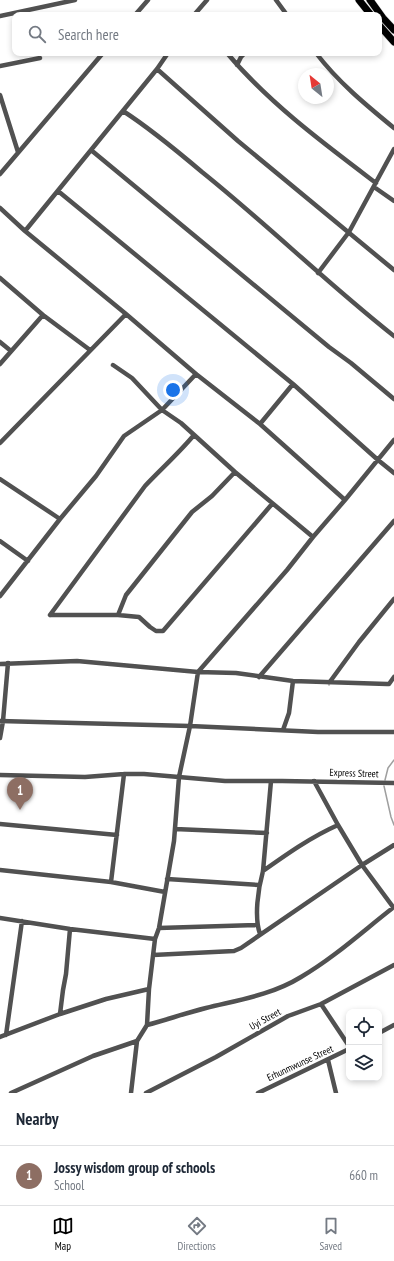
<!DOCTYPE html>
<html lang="en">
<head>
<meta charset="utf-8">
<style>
  body { margin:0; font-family:"PT Sans Narrow",sans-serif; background:#f2f2f3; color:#1f2937 }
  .controls { position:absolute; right:12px; bottom:12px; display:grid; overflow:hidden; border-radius:8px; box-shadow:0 2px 6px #0003 }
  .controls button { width:36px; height:36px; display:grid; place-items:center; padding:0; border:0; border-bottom:1px solid #e0e1e3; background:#fff; color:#1f2937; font:20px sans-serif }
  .compass { position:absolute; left:298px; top:68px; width:36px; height:36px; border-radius:50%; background:#fff; box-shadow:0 2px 6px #0003; rotate:330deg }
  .you { position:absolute; left:173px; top:390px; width:14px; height:14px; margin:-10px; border:3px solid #fff; border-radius:50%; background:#1a73e8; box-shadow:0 0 0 6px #1a73e833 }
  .badge { display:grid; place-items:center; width:26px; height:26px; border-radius:50%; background:#000; color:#fff; font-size:13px; font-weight:700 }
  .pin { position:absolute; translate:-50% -33px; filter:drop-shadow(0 1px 2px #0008) }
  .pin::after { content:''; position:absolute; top:21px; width:14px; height:12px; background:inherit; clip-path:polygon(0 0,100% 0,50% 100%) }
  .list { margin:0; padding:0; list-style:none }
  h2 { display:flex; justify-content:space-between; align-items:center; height:52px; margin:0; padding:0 16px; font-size:17px }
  h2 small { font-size:13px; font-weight:400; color:#747a83 }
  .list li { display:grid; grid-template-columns:26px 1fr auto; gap:12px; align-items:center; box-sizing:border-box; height:60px; padding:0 16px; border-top:1px solid #e0e1e3 }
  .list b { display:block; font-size:15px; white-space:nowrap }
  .list p { margin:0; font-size:13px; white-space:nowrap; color:#747a83 }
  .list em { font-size:13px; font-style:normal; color:#747a83 }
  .icon { flex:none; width:22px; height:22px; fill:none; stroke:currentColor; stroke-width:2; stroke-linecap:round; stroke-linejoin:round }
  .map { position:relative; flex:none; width:394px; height:1093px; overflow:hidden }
  .search { position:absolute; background:#fff; box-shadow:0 2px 6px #0003; left:12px; right:12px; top:12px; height:44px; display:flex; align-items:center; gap:10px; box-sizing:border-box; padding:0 14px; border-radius:8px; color:#747a83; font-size:15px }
  .sheet { height:112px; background:#fff }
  nav { display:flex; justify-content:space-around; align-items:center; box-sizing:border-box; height:56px; border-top:1px solid #e0e1e3; background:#fff; font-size:11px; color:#747a83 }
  nav a { display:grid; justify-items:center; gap:2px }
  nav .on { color:#000 }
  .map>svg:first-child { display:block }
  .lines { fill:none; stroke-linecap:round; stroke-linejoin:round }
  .stream { stroke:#9f9f9f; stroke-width:1.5 }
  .primary-casing { stroke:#dbdbdb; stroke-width:8 }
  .minor { stroke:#515151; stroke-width:4.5 }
  .primary { stroke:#000; stroke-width:7 }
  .labels { text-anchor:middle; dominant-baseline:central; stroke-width:3.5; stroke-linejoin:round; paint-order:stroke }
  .street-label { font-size:10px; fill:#000; stroke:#fff }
</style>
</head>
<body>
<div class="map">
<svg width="394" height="1093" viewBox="0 0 394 1093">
  <rect width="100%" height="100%" fill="#fff"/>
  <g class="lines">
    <path class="stream" d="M 385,780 L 388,768 L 394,760
      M 384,786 L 391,817 L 394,825"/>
    <defs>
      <path id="primary" d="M 359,0 L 371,15
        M 370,0 L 383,18 L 394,30
        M 379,25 L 394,42"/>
    </defs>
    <use href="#primary" class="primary-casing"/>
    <path class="minor" d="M 276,0 L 287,15
      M 135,15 L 148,0
      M 194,15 L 207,0
      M 0,16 L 75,0
      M 227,53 C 269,103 323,143 376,183
      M 316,53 C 338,82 366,105 394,128
      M 237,65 L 241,57 L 245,53
      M 0,66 L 40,58
      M 157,69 L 238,141 L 394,270
      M 0,95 L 18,152
      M 123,111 C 151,129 176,150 202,172 C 268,225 328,284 394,336
      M 91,150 L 329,347 L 351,363 L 394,399
      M 0,174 L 103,53
      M 374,187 L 394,201
      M 58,191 L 293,384 L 378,460 L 394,473
      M 0,208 L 25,231 L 126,314 L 196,374 L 260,424 L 345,500
      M 25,231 L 157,69 L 168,53
      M 318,273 L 349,232 L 394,149
      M 0,278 L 43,315 L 90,350
      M 0,342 L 11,351
      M 0,364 L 43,315
      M 113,365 L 132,378 L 162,410 L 181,423 L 235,472 L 313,537 L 287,570 L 198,672 L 190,726 L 179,777 L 174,841 L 159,928 L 155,939 L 149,989 L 147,1025 L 137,1041 L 131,1093
      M 260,424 L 293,384
      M 0,443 L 126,314
      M 0,479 L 60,519
      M 313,537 L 345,500 L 394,440
      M 0,541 L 28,561
      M 0,596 L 60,519 L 96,476 L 124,436 L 162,410 L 196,374
      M 50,615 L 118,615 L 139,617 L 150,627 L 156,631 L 163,631 L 272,504
      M 50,615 L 145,486 C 161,469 179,453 194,435
      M 118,615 L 126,595 L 192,512 L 212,496 L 235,472
      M 0,664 L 77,661 L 198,672 L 236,673 L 293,681 L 387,684 L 389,684 L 394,677
      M 259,677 L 394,521
      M 329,683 L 359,642 L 394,599
      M 0,721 L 190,726 L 318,732 L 394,732
      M 283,730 L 289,713 L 293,681
      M 0,738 L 3,721 L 8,663
      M 0,775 L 85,777 L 124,774 L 144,774 L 225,781 L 282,781 L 394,783
      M 314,781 L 338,825 L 362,865 L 393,907
      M 0,824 L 117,835
      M 175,829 L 267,833
      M 0,870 L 111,882 L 165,892
      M 263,871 C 287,854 311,837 338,825
      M 167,879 L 259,885
      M 111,882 L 124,774
      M 0,918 L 70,929 L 155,939
      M 159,928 L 257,925
      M 260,934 C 254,917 258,889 263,871 L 271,781
      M 153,955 L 234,951 L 241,948 L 362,865 L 394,845
      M 321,1004 L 349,1046
      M 60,1014 L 63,990 L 66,974 L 70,929
      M 147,1025 C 166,1020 186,1013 206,1008 C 238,1000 272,995 301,977 C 335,957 363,931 394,907
      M 379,1033 L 394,1025
      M 6,1035 L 22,921
      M 0,1037 L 60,1014 L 106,999 L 149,989
      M 328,1060 L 336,1093
      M 11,1093 L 93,1056 L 137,1041
      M 146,1093 L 216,1057 L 288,1016 L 321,1004 L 394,965
      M 258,1093 L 349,1049"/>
    <use href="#primary" class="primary"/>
  </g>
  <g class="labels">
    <g class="street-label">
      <text transform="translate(354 773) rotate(2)">Express Street</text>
      <text transform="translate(265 1019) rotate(-29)">Uyi Street</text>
      <text transform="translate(300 1063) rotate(-25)">Erhunmwunse Street</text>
    </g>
  </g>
</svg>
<div class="controls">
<button><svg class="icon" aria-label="locate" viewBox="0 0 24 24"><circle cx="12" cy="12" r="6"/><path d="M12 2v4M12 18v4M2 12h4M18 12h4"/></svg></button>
<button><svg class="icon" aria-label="layers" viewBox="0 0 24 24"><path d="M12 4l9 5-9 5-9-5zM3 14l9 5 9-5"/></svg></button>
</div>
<svg class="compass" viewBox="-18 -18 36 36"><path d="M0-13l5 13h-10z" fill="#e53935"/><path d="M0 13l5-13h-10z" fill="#747a83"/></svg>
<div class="you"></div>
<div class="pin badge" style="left:20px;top:810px;background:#8d6e63">1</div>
<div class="search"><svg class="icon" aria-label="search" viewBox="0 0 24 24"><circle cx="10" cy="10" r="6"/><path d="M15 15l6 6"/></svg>Search here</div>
</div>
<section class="sheet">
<h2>Nearby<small></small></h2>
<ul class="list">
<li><span class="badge" style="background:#8d6e63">1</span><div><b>Jossy wisdom group of schools</b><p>School</p></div><em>660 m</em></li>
</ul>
</section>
<nav>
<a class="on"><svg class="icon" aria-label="map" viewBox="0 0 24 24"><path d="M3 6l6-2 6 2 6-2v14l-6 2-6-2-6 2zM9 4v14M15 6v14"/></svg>Map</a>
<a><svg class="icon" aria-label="directions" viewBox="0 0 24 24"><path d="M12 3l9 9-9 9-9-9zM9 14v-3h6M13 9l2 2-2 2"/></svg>Directions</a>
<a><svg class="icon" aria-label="saved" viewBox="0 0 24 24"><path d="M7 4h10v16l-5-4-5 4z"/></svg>Saved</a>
</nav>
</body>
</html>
